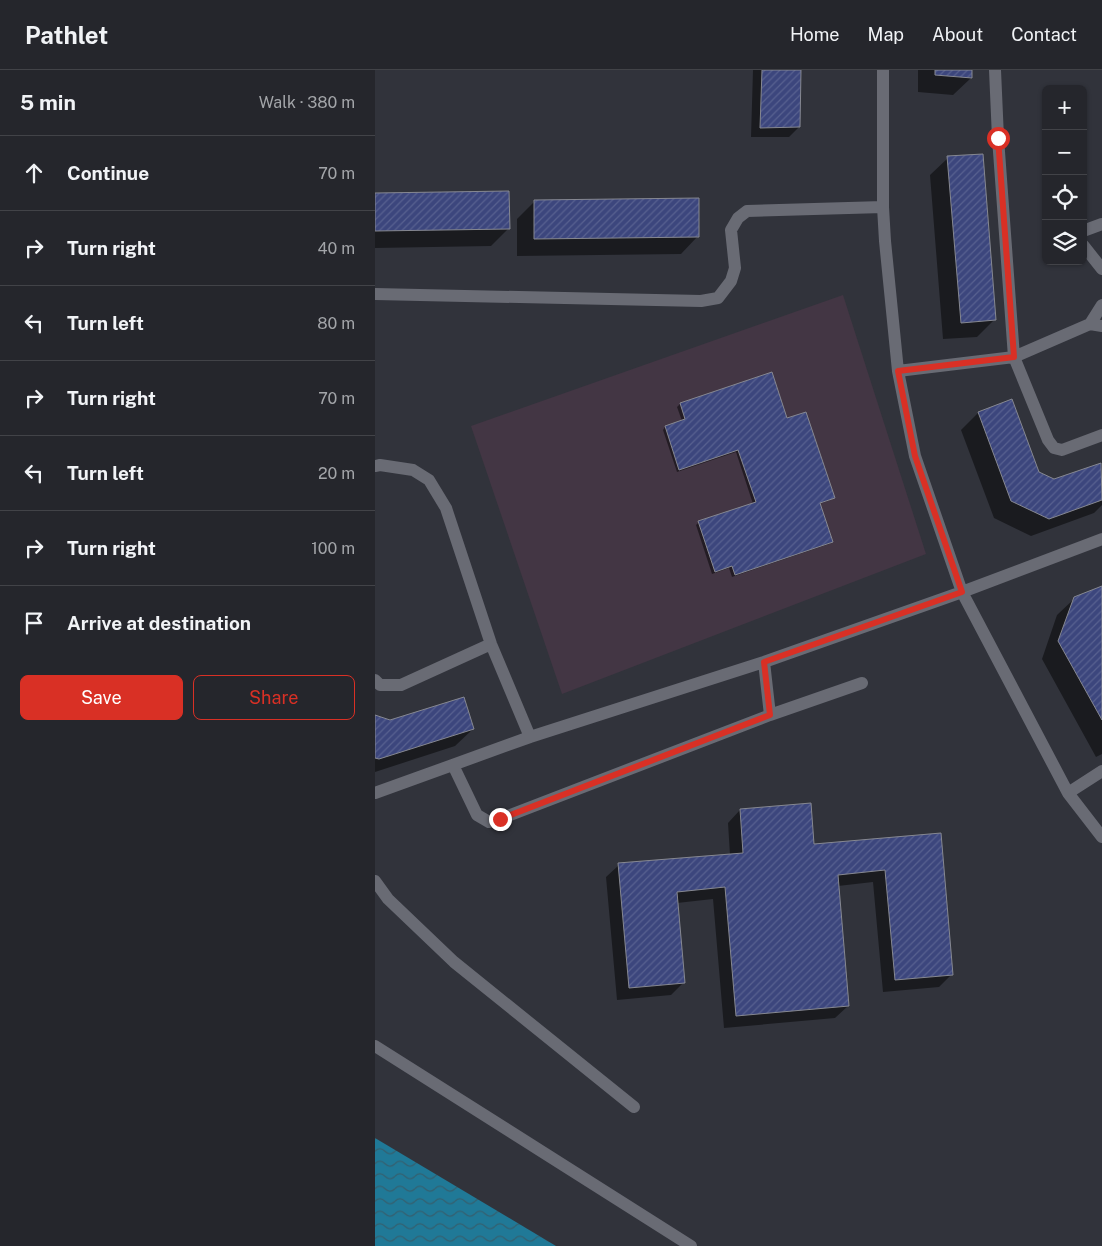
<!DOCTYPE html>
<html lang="en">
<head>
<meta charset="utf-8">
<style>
  body { margin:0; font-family:"Public Sans",sans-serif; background:#313238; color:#f1f3f6 }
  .controls { position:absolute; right:15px; top:15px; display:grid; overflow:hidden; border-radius:8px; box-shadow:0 1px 4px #0004 }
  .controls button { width:45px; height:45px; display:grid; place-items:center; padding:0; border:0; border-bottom:1px solid #424348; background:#25262c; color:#f1f3f6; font:25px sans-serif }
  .stop { position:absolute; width:15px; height:15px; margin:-11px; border:4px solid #d93025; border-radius:50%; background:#fff }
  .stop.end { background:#d93025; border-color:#fff; box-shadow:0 1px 5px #0008 }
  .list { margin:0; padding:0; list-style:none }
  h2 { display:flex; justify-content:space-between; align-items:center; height:65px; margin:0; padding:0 20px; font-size:21px }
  h2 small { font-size:16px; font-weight:400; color:#a3a5a9 }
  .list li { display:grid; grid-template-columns:32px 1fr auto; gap:15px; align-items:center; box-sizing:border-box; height:75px; padding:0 20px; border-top:1px solid #424348 }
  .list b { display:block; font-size:19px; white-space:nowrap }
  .list em { font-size:16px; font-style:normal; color:#a3a5a9 }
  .actions { display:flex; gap:10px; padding:15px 20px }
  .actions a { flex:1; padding:11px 0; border:1px solid #d93025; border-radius:8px; text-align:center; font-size:18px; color:#d93025 }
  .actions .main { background:#d93025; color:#fff }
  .icon { flex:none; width:28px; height:28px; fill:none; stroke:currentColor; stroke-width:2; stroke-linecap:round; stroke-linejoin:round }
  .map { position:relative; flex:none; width:727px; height:1176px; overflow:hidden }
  header { display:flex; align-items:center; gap:30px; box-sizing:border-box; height:70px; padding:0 25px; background:#25262c; border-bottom:1px solid #424348 }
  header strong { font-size:24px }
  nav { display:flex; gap:28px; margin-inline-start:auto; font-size:18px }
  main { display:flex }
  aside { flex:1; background:#25262c }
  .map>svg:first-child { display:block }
  .education { fill:#433644 }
  .water { fill:url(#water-waves) }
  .shadow { fill:#0007 }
  .building { fill:url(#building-hatch); stroke:#868891 }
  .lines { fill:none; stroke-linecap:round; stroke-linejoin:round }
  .minor { stroke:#696b74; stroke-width:12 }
  .route { stroke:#d93025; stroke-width:6 }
</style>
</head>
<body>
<header>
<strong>Pathlet</strong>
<nav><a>Home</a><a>Map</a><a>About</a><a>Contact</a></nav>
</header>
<main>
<aside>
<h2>5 min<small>Walk · 380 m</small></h2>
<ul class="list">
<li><svg class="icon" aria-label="ahead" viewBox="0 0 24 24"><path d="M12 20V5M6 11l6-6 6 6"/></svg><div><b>Continue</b></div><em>70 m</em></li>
<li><svg class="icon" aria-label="right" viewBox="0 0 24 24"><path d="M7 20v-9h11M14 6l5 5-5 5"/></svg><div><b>Turn right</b></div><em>40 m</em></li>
<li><svg class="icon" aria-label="left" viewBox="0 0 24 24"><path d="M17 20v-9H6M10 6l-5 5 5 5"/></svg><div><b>Turn left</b></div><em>80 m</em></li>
<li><svg class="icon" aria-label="right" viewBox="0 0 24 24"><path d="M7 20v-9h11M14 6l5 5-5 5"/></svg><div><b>Turn right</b></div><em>70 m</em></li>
<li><svg class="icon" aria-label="left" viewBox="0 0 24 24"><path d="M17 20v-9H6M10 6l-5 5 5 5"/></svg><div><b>Turn left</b></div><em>20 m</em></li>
<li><svg class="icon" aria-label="right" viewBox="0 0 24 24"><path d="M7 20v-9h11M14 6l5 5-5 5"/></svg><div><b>Turn right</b></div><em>100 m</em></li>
<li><svg class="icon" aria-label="arrive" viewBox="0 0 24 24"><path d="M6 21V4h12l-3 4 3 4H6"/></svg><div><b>Arrive at destination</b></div></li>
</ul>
<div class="actions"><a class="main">Save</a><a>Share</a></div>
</aside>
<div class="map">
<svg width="727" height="1176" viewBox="0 0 727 1176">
  <defs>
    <pattern id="water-waves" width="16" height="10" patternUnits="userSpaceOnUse" patternTransform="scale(1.25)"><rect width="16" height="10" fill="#207997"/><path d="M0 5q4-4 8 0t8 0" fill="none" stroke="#346070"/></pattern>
    <pattern id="building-hatch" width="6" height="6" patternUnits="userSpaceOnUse" patternTransform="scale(1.25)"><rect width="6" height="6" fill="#3c467d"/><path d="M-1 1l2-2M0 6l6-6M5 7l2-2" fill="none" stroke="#586190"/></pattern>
  </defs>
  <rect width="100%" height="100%" fill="#31333b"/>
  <path class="education" d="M 468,225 L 551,484 L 187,624 L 96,356 Z"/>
  <path class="water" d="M 0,1068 L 181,1176 L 0,1176 Z"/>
  <path class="shadow" d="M 378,0 L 425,0 L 424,57 L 414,67 L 376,67 Z
    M 543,0 L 596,0 L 596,8 L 578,25 L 543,22 Z
    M 573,88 L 620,249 L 602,267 L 568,269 L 555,105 Z
    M 0,124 L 133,159 L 116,176 L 0,178 Z
    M 159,132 L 323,166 L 306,184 L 142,186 L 142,149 Z
    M 305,334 L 411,350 L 458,428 L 455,430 L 444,434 L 457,472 L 454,474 L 357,507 L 354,498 L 337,504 L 321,455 L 324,452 L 378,434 L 361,382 L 302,402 L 288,360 L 290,357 L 307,351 L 302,337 Z
    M 603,343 L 663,403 L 679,411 L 726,394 L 727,398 L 727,435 L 719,443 L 656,466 L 619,448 L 586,360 Z
    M 727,518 L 727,684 L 721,687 L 667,589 L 682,545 L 700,528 Z
    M 0,646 L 15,651 L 98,659 L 80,676 L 0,702 Z
    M 365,740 L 438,775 L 565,764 L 577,904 L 564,917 L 508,922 L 498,812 L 463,816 L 473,936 L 460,948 L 349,958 L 338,829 L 302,833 L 309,912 L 296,925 L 242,930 L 231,807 L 244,795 L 355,785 L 353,753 Z"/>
  <path class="building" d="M 387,0 L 426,0 L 425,57 L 385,58 Z
    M 560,0 L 597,0 L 597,8 L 560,5 Z
    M 608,84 L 621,250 L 586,253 L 572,86 Z
    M 134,121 L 135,159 L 0,161 L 0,123 Z
    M 324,128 L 324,167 L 159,169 L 159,130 Z
    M 397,302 L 412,348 L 431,342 L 460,428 L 445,433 L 458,472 L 360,505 L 357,496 L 340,502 L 323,451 L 381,432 L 363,380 L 304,400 L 290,356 L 310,349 L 305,333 Z
    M 637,329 L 664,402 L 679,409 L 726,393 L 727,430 L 674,449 L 636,431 L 603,342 Z
    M 727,516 L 727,650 L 683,571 L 699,527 Z
    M 89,627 L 99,659 L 4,689 L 0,688 L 0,645 L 15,650 Z
    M 436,733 L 439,774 L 566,763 L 578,905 L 520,910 L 510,800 L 463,805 L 474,936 L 361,946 L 350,817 L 302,822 L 310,913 L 254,918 L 243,793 L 368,783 L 365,739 Z"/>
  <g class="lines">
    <path class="minor" d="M 508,0 L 508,137 L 510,171 L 523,301 L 540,386 L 587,522 L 693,723 L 727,767
      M 620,0 L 623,68 L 639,287 L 673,370 L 679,378 L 687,380 L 727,365
      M 708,161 L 727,154
      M 708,175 L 727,199
      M 0,224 L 326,231 L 343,228 L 356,211 L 360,198 L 356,160 L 363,148 L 372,141 L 508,137
      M 715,254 L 727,235
      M 523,301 L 639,287 L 715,254 L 727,256
      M 0,396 L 5,395 L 38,400 L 54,410 L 71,438 L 116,574 L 155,667
      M 0,610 L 5,615 L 26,615 L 116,574
      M 395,645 L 487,613
      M 78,695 L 102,745 L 114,752 L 125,749 L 395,645 L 389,592
      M 0,723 L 155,667 L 389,592 L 587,522 L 727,469
      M 693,723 L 727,701
      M 0,811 L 13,829 L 79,892 L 259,1037
      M 0,976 L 316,1176"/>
  </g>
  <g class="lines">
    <path class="route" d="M 125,749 L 395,645 L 389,592 L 587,522 L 540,386 L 523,301 L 639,287 L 623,68"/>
  </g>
</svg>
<div class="controls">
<button>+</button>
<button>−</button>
<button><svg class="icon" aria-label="locate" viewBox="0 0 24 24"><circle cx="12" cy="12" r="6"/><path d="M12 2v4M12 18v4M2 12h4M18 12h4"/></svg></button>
<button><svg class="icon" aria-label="layers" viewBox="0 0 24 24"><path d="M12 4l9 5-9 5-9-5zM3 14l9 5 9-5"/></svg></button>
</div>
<div class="stop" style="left:623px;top:68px"></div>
<div class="stop end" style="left:125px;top:749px"></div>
</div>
</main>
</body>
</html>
